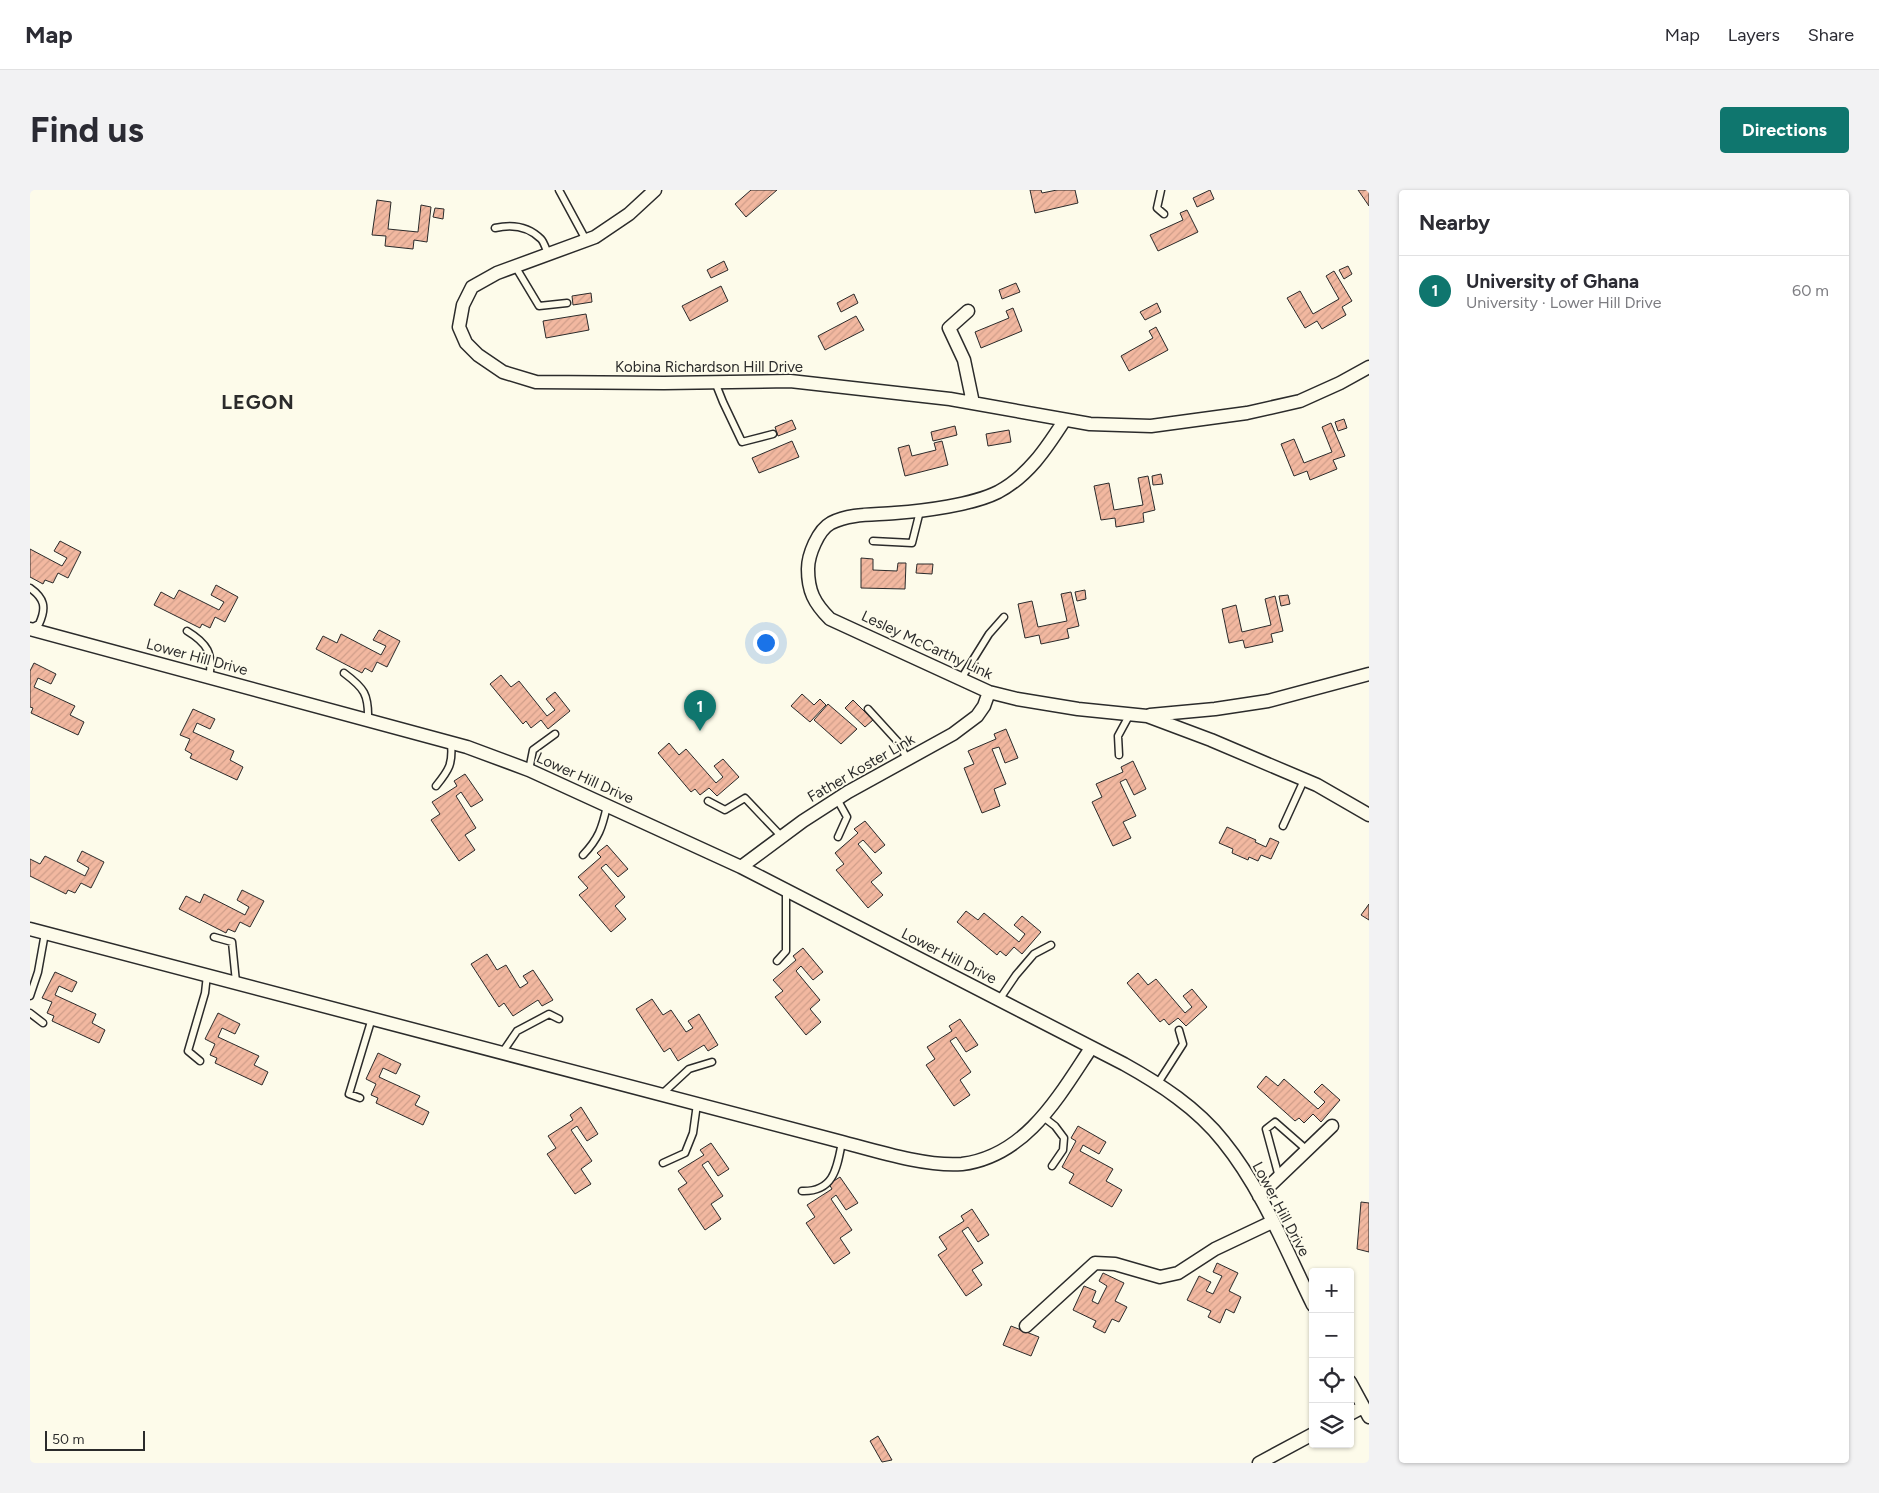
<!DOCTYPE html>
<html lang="en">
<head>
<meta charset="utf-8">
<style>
  body { margin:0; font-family:Figtree,sans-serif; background:#f2f2f3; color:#2b2b33 }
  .controls { position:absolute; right:15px; bottom:15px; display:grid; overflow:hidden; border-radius:5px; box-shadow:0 1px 4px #0004 }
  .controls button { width:45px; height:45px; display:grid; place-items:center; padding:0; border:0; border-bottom:1px solid #e1e1e2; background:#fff; color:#2b2b33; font:25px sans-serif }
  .scale { position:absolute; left:15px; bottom:12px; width:100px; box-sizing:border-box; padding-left:5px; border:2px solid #2b2b2b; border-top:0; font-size:14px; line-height:18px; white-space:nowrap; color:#2b2b2b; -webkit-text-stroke:4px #fdfbea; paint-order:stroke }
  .you { position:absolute; left:735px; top:452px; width:18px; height:18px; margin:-12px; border:4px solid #fff; border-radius:50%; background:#1a73e8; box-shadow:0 0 0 8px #1a73e833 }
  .badge { display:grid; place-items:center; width:32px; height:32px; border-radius:50%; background:#0f766e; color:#fff; font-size:16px; font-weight:700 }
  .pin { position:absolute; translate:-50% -41px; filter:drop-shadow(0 1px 2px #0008) }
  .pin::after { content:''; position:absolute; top:26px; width:18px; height:15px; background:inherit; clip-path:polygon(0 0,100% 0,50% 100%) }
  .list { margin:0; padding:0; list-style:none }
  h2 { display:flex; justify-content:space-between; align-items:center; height:65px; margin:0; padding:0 20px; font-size:21px }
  h2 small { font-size:16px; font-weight:400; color:#7c7c81 }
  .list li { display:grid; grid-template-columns:32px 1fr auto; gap:15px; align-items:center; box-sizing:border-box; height:70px; padding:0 20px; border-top:1px solid #e1e1e2 }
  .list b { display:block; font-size:19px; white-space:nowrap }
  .list p { margin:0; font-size:16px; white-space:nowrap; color:#7c7c81 }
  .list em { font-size:16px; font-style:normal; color:#7c7c81 }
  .icon { flex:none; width:28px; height:28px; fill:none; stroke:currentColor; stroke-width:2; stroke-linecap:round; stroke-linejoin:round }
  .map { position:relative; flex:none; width:1339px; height:1273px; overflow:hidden; border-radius:5px }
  header { display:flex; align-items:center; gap:30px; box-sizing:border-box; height:70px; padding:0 25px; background:#fff; border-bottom:1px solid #e1e1e2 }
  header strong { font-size:24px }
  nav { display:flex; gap:28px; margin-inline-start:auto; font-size:18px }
  .intro { display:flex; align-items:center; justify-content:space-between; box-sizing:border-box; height:120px; padding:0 30px }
  h1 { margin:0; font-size:35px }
  .button { padding:12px 22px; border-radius:5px; background:#0f766e; color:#fff; font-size:18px; font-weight:700 }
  main { display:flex; gap:30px; padding:0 30px }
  aside { flex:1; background:#fff; border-radius:5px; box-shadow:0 1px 4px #0004 }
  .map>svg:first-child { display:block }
  .building { fill:url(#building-hatch); stroke:#2b2b2b }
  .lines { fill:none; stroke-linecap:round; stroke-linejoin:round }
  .service-casing { stroke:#2b2b2b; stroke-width:9 }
  .minor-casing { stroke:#2b2b2b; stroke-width:15 }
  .service { stroke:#fdfbea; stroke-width:6 }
  .minor { stroke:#fdfbea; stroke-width:12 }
  .labels { text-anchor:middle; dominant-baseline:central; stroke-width:4; stroke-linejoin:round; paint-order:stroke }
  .street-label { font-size:15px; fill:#2b2b2b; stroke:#fdfbea }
  .district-label { font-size:20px; font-weight:bold; letter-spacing:1px; fill:#2b2b2b; stroke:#fdfbea }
</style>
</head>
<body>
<header>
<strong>Map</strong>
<nav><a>Map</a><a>Layers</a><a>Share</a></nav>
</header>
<div class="intro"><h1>Find us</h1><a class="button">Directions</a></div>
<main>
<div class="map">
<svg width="1339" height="1273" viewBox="0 0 1339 1273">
  <defs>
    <pattern id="building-hatch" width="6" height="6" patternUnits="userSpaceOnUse" patternTransform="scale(1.25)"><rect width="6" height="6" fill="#f2b8a0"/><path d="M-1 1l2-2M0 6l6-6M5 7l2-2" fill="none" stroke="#d09e8a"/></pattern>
  </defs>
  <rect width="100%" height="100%" fill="#fdfbea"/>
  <path class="building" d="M 721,0 L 747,0 L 716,27 L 705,14 Z
    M 1000,0 L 1011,0 L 1012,3 L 1027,0 L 1045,0 L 1048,13 L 1005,23 Z
    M 1180,0 L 1184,9 L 1167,17 L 1163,8 Z
    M 1328,0 L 1339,0 L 1339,16 Z
    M 347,10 L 361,12 L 358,39 L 388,42 L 391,15 L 401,17 L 397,52 L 384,50 L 383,59 L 355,56 L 356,46 L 342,45 Z
    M 405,18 L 414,19 L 413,29 L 403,27 Z
    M 1157,20 L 1168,42 L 1128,61 L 1120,45 L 1153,30 L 1150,23 Z
    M 694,71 L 698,80 L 681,88 L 677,80 Z
    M 1318,76 L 1322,84 L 1314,89 L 1309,80 Z
    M 1304,81 L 1322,111 L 1312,117 L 1316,125 L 1292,139 L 1287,131 L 1275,138 L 1257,108 L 1270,101 L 1283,124 L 1309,109 L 1296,86 Z
    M 986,93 L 990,102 L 972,109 L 969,100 Z
    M 691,96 L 698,111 L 660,131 L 652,116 Z
    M 561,103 L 562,112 L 543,115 L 542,106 Z
    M 824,104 L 828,113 L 811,122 L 807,113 Z
    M 1127,113 L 1131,122 L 1115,130 L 1110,122 Z
    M 983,118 L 992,141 L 951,158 L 945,142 L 979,128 L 976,121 Z
    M 556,124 L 559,140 L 516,148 L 513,131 Z
    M 826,126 L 834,140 L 795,160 L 788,146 Z
    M 1126,137 L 1138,160 L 1099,181 L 1091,166 L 1123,148 L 1119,141 Z
    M 1314,229 L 1317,238 L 1308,241 L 1305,232 Z
    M 762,230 L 766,239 L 748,246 L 745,237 Z
    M 1301,233 L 1315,266 L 1303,270 L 1307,279 L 1280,290 L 1277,281 L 1264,286 L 1251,254 L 1264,249 L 1274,273 L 1302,262 L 1292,237 Z
    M 925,236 L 927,245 L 903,251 L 901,242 Z
    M 979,240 L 981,252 L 958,256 L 956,244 Z
    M 762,251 L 769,267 L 729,283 L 722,268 Z
    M 912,251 L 918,275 L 875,286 L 868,258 L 879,255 L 882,266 L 906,260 L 904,253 Z
    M 1131,284 L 1133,294 L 1123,295 L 1122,286 Z
    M 1118,286 L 1125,320 L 1113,323 L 1114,332 L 1086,337 L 1085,328 L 1071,330 L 1064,296 L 1079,293 L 1084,320 L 1113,315 L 1108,288 Z
    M 30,351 L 51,362 L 38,388 L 28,383 L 23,393 L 15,390 L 13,394 L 0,387 L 0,359 L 32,376 L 37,368 L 24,361 Z
    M 831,368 L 843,369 L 843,380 L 867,381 L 868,373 L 876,373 L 875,399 L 831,398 Z
    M 887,374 L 903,374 L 902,384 L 886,383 Z
    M 186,395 L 208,407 L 195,432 L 185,427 L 180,438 L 172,434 L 170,438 L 124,415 L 131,402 L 144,409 L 149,400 L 189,420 L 194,412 L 181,405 Z
    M 1055,400 L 1056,409 L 1047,411 L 1045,402 Z
    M 1041,402 L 1049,436 L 1037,439 L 1039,448 L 1011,454 L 1009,445 L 995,448 L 988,414 L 1002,411 L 1008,437 L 1037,431 L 1031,404 Z
    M 1258,405 L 1260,414 L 1251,416 L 1249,406 Z
    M 1245,406 L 1253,441 L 1241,444 L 1243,452 L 1215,458 L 1213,450 L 1199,453 L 1192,419 L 1206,415 L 1212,442 L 1241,435 L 1235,409 Z
    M 349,440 L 370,451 L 357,477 L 347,472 L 342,482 L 335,478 L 332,483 L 286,459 L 293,446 L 307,453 L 311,444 L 351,465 L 356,456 L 343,450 Z
    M 4,473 L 26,484 L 21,494 L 8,488 L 4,497 L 45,516 L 40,525 L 54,532 L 48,545 L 1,523 L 3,518 L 0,517 L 0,481 Z
    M 471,485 L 481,497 L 489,491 L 517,526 L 525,520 L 516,509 L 525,502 L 540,521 L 518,539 L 511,530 L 501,538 L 496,531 L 493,534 L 460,494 Z
    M 772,504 L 784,515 L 790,509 L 796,515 L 780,532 L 761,516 Z
    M 823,510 L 843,530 L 835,537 L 815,518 Z
    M 798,514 L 827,539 L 811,554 L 784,530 Z
    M 163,519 L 185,529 L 180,539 L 167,533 L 163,542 L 204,561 L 200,570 L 213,577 L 207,590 L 160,568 L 162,564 L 155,560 L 160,549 L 150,545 Z
    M 976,539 L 988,568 L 975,573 L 969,557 L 962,559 L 976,594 L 964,599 L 970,616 L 952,623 L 934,578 L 944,574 L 938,561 L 966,549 L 964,544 Z
    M 639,553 L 649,565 L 656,559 L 686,593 L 693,587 L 684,576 L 693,569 L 709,587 L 687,606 L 679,598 L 670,605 L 665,599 L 661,602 L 628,563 Z
    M 1103,571 L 1116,599 L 1104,605 L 1096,589 L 1090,592 L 1106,626 L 1093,632 L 1101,648 L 1083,656 L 1062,612 L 1072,607 L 1066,594 L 1093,582 L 1091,577 Z
    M 435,584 L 453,610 L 441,617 L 431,602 L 426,606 L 446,638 L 435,645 L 445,660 L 429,671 L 401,630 L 410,624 L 402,612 L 427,596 L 424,591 Z
    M 835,631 L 855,655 L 845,663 L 833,650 L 828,654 L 852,683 L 841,692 L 853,705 L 838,718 L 806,680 L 814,674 L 805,663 L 828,643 L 824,639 Z
    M 1197,637 L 1226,650 L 1225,652 L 1236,657 L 1240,648 L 1249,652 L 1241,669 L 1231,665 L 1228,671 L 1219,667 L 1218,670 L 1202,663 L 1203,659 L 1189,653 Z
    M 577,655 L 598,679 L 588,687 L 576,674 L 571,678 L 595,707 L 585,716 L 596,729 L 581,742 L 549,705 L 558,698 L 548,687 L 571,667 L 567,663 Z
    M 52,661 L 74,672 L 61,698 L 51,693 L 45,703 L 38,700 L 36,704 L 0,686 L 0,669 L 10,674 L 15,666 L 55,686 L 59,678 L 47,671 Z
    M 212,700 L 234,711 L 220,737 L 210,732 L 205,742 L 198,739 L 196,743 L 149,719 L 156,706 L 170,713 L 174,704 L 215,725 L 219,717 L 207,710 Z
    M 1339,714 L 1339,730 L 1331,725 Z
    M 936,721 L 948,730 L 954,723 L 989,752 L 995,744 L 984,735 L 992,726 L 1011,742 L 992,764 L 984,757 L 976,766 L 970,761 L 967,765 L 927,732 Z
    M 773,758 L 793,782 L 783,790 L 771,776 L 766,781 L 790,810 L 780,819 L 791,832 L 776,845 L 745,807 L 753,801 L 743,790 L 766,770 L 763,766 Z
    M 457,764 L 467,780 L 476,775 L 490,798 L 498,793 L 493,786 L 503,780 L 523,810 L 512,816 L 508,810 L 483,826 L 474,813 L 469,817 L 441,774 Z
    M 25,782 L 47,792 L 42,802 L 29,796 L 25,805 L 66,824 L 62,833 L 75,840 L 69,853 L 22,831 L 24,826 L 17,823 L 22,812 L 12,808 Z
    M 1108,783 L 1118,795 L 1126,789 L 1155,823 L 1162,817 L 1153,806 L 1162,799 L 1177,817 L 1156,836 L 1148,828 L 1139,835 L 1134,829 L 1130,832 L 1097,793 Z
    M 622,809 L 633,825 L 641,820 L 656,842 L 663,838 L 658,831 L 669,824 L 688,855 L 678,861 L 674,855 L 648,871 L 640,858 L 634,862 L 606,819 Z
    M 188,823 L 210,834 L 205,844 L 192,838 L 188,847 L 229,866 L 224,875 L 238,882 L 232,895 L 185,873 L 187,868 L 180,865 L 185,854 L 175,849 Z
    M 930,829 L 948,855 L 936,862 L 926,847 L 920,851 L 941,882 L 930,890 L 940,905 L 924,916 L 896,875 L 905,869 L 897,857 L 922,841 L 919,836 Z
    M 348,863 L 371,874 L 366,884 L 353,878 L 349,887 L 390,906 L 385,915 L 399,922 L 393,935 L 346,913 L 348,908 L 341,905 L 346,894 L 336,889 Z
    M 1236,886 L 1248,896 L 1254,889 L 1288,919 L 1295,912 L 1284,902 L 1292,894 L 1310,910 L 1291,932 L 1283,924 L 1274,933 L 1269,928 L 1265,931 L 1227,897 Z
    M 551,917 L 568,944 L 557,951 L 547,936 L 541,940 L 562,971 L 551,979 L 561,994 L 545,1004 L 517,964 L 526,958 L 518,946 L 543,930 L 540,925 Z
    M 1048,936 L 1076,952 L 1069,964 L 1053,955 L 1050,961 L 1083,979 L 1076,991 L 1092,1000 L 1082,1017 L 1039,993 L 1044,984 L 1032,977 L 1046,951 L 1041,948 Z
    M 681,953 L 699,979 L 688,986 L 678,971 L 672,975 L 693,1006 L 681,1014 L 691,1029 L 675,1040 L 648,999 L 657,993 L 648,981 L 674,965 L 670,960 Z
    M 810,987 L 828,1013 L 816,1020 L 806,1005 L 801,1009 L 822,1040 L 810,1048 L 820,1063 L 804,1074 L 776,1033 L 785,1027 L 777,1015 L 802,999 L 799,994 Z
    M 1331,1012 L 1339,1013 L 1339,1062 L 1327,1059 Z
    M 942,1019 L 959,1045 L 948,1052 L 938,1037 L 932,1041 L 953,1073 L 942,1080 L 952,1095 L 936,1106 L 908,1065 L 917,1059 L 909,1047 L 934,1031 L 931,1026 Z
    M 1187,1073 L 1208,1083 L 1199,1101 L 1211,1107 L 1204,1123 L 1196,1119 L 1190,1133 L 1178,1127 L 1181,1121 L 1157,1110 L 1169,1086 L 1181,1092 L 1176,1101 L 1183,1104 L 1192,1086 L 1183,1082 Z
    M 1073,1083 L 1094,1093 L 1085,1111 L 1097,1117 L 1089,1132 L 1082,1129 L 1075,1143 L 1063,1137 L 1066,1131 L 1043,1120 L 1054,1096 L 1066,1101 L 1062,1111 L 1068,1114 L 1077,1096 L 1069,1091 Z
    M 981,1136 L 1009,1147 L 1001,1166 L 973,1155 Z
    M 848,1246 L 862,1270 L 852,1272 L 840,1251 Z"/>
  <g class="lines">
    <defs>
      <path id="service" d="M 529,0 L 556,50
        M 1131,0 L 1127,18 L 1134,24
        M 465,38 C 482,34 498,36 511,49 C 514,52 516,59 518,64
        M 485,76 L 509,116 L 537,113
        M 685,192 L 693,212 L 712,252 L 743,244
        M 843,351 L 882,353 L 890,321
        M 0,398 C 14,408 17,417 9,434 L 1,438
        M 157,441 C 177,453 184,464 179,487
        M 314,483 C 334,498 339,504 338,531
        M 931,489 L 959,444 L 974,427
        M 838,519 L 869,553 L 877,569
        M 1089,565 L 1088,546 L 1100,524
        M 499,580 L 503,560 L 525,544
        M 406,596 C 419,580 423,574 421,553
        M 807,609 L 817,627 L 808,647
        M 678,611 L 695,620 L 715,608 L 752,647
        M 1253,636 L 1274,590
        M 553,665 C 569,648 572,638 577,616
        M 184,747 L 202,752 L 206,792
        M 747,771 L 756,761 L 756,701
        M 0,806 L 8,782 L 15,743
        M 969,810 L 986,785 L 1004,764 L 1021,755
        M 0,823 L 13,833
        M 472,863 L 487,841 L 519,824 L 529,829
        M 170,871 L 158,861 L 175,803 L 177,785
        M 1128,893 L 1153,854 L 1149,840
        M 632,904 L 659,879 L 682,872
        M 330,908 L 319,904 L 342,828
        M 1012,926 L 1025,936 L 1034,948 L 1033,960 L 1022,976
        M 633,973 L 655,963 L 663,943 L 667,914
        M 1249,987 L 1236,939 L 1245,932 L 1277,960
        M 772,1001 C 804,1002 807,978 812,952"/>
      <path id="minor" d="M 625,0 L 599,24 L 565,47 L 467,83 L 442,97 L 433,115 L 429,137 L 436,153 L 448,165 L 473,182 L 506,192 L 634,193 L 760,191 L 920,209 L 1060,234 L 1121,236 L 1217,223 L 1270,211 L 1310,193 L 1339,177
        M 938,121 L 919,138 L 934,170 L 943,213
        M 1034,231 C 1016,259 998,286 968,302 C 942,315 894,321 865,323 C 844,325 821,323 801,333 C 788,340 778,365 778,379 C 778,401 784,413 800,429 L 959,502 L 987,509 L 1048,519 L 1117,526 L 1181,550 L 1287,595 L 1339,625
        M 0,439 L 437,557 L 499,580 L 711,677 L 1094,874 C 1130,894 1167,918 1193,951 C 1232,999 1256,1060 1283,1115
        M 1120,525 L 1185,519 L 1238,511 L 1339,484
        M 711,677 L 773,631 L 818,602 L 923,544 L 947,526 L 954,516 L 959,502
        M 0,739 L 812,952 C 846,961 897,977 932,974 C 996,966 1029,906 1061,858
        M 1229,1006 L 1302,936
        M 996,1136 L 1065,1073 L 1085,1074 L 1130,1087 L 1148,1083 L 1185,1059 L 1242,1032
        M 1320,1192 L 1339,1227
        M 1320,1224 L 1333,1217
        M 1229,1273 L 1283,1244"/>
    </defs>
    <use href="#service" class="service-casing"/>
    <use href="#minor" class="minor-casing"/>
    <use href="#service" class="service"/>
    <use href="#minor" class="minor"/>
  </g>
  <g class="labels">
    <g class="street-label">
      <text x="679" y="177">Kobina Richardson Hill Drive</text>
      <text transform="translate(897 455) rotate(25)">Lesley McCarthy Link</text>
      <text transform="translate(167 467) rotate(15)">Lower Hill Drive</text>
      <text transform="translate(831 578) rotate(-30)">Father Koster Link</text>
      <text transform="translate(555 588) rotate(24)">Lower Hill Drive</text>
      <text transform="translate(919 766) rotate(27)">Lower Hill Drive</text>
      <text transform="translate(1251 1019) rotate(62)">Lower Hill Drive</text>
    </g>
    <g class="district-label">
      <text x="228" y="212">LEGON</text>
    </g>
  </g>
</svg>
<div class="controls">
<button>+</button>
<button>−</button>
<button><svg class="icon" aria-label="locate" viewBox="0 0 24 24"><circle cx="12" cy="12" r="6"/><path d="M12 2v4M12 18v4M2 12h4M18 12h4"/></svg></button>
<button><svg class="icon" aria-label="layers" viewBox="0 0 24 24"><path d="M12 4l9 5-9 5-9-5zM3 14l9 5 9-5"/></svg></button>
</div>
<div class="scale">50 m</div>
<div class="you"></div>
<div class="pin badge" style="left:670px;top:541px">1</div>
</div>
<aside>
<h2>Nearby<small></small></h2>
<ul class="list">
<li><span class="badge">1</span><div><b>University of Ghana</b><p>University · Lower Hill Drive</p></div><em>60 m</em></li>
</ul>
</aside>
</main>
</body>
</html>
